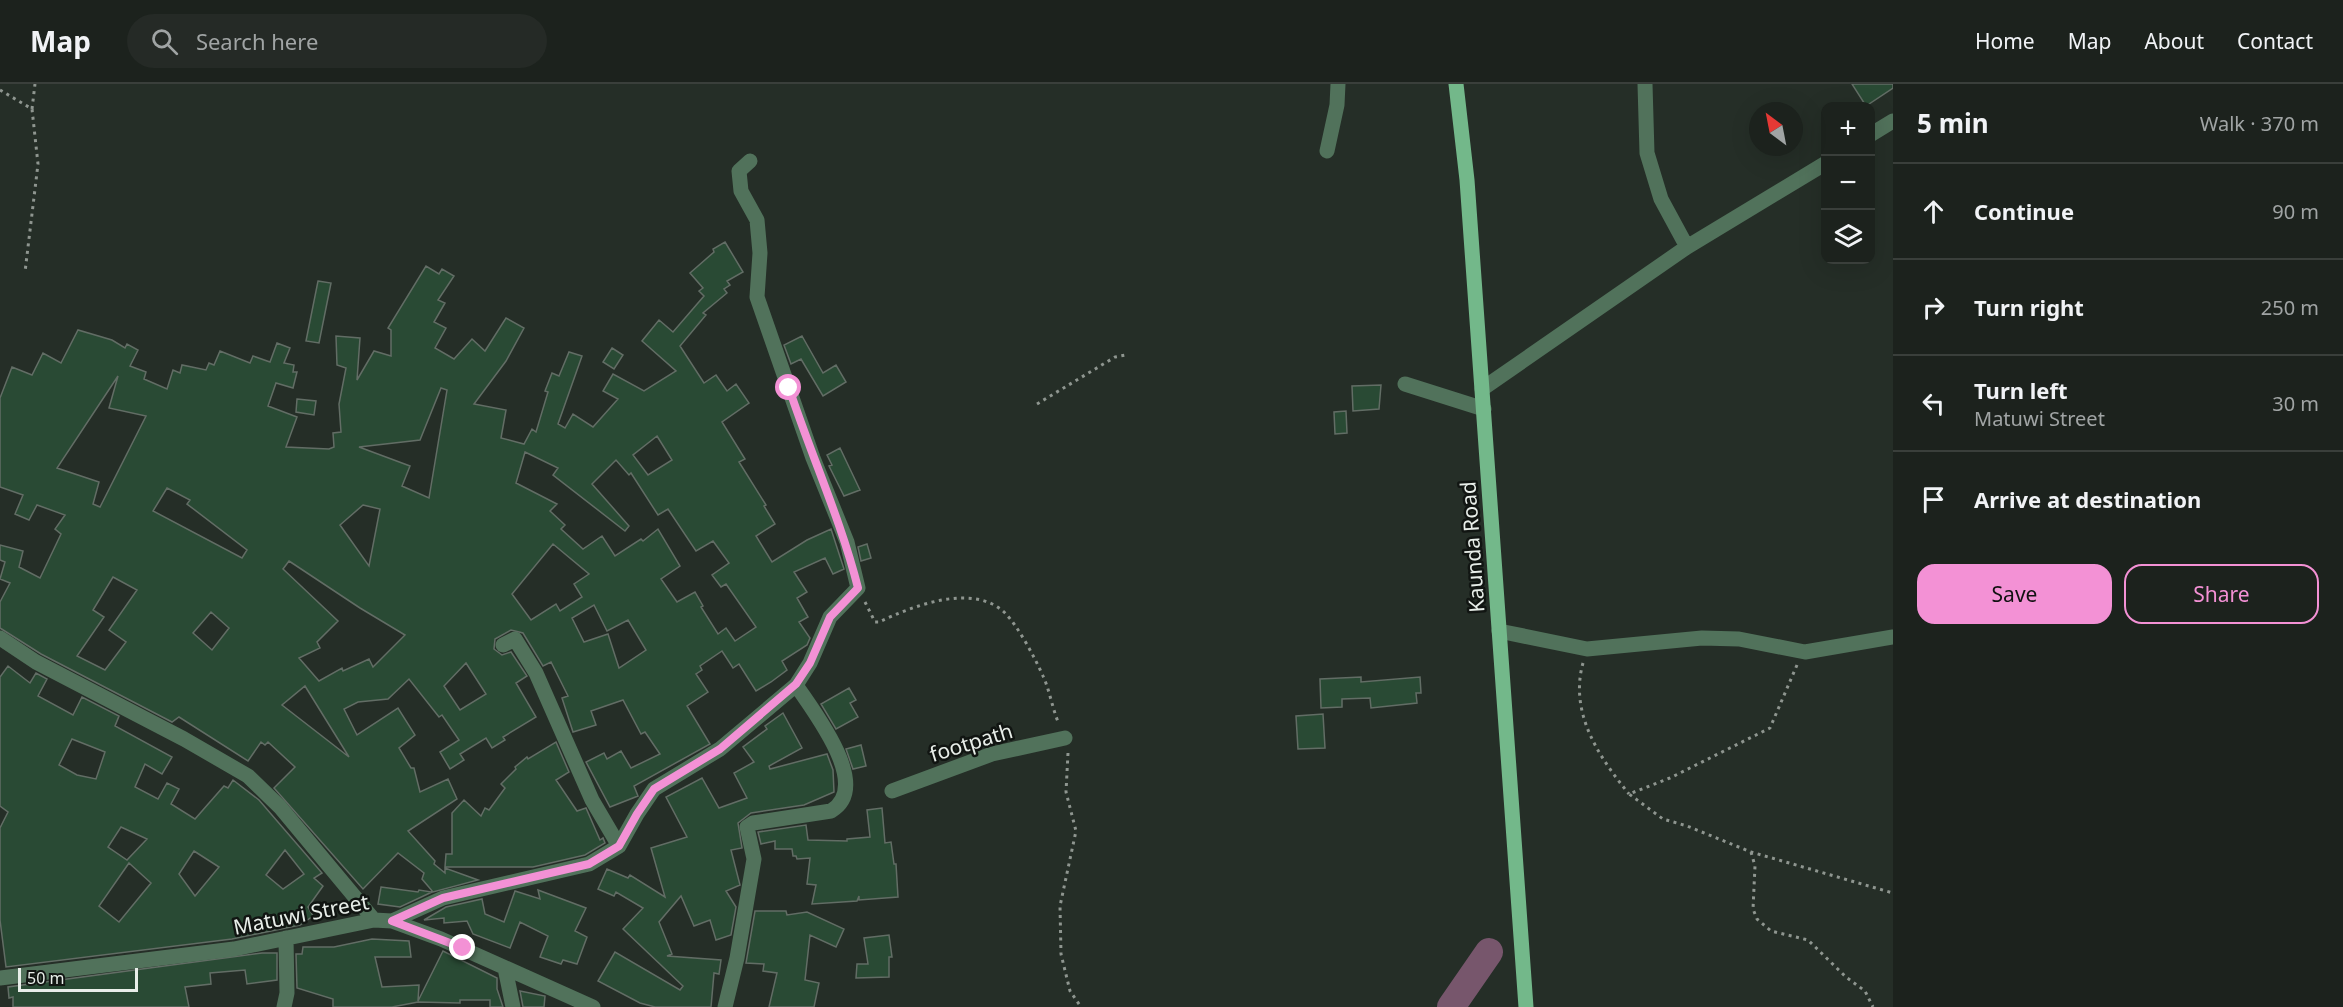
<!DOCTYPE html>
<html lang="en">
<head>
<meta charset="utf-8">
<style>
  body { margin:0; font-family:"Noto Sans",sans-serif; background:#252a26; color:#f1f3f6 }
  .controls { position:absolute; right:18px; top:18px; display:grid; overflow:hidden; border-radius:12px; box-shadow:0 6px 24px #0002 }
  .controls button { width:54px; height:54px; display:grid; place-items:center; padding:0; border:0; border-bottom:2px solid #3a3f3b; background:#1c221d; color:#f1f3f6; font:30px sans-serif }
  .compass { position:absolute; left:1749px; top:18px; width:54px; height:54px; border-radius:50%; background:#1c221d; box-shadow:0 6px 24px #0002; rotate:328deg }
  .scale { position:absolute; left:18px; bottom:15px; width:120px; box-sizing:border-box; padding-left:6px; border:3px solid #e8eee9; border-top:0; font-size:16px; line-height:21px; white-space:nowrap; color:#e8eee9; -webkit-text-stroke:4px #111512; paint-order:stroke }
  .stop { position:absolute; width:18px; height:18px; margin:-14px; border:4px solid #f391d5; border-radius:50%; background:#fff }
  .stop.end { background:#f391d5; border-color:#fff; box-shadow:0 2px 6px #0008 }
  .list { margin:0; padding:0; list-style:none }
  h2 { display:flex; justify-content:space-between; align-items:center; height:78px; margin:0; padding:0 24px; font-size:26px }
  h2 small { font-size:20px; font-weight:400; color:#a0a4a4 }
  .list li { display:grid; grid-template-columns:39px 1fr auto; gap:18px; align-items:center; box-sizing:border-box; height:96px; padding:0 24px; border-top:2px solid #3a3f3b }
  .list b { display:block; font-size:22px; white-space:nowrap }
  .list p { margin:0; font-size:20px; white-space:nowrap; color:#a0a4a4 }
  .list em { font-size:20px; font-style:normal; color:#a0a4a4 }
  .actions { display:flex; gap:12px; padding:18px 24px }
  .actions a { flex:1; padding:14px 0; border:2px solid #f391d5; border-radius:18px; text-align:center; font-size:21px; color:#f391d5 }
  .actions .main { background:#f391d5; color:#111 }
  .icon { flex:none; width:33px; height:33px; fill:none; stroke:currentColor; stroke-width:2; stroke-linecap:round; stroke-linejoin:round }
  .map { position:relative; flex:none; width:1893px; height:923px; overflow:hidden }
  header { display:flex; align-items:center; gap:36px; box-sizing:border-box; height:84px; padding:0 30px; background:#1c221d; border-bottom:2px solid #3a3f3b }
  header strong { font-size:28px }
  nav { display:flex; gap:33px; margin-inline-start:auto; font-size:21px }
  .search { width:420px; height:54px; background:#252a26; display:flex; align-items:center; gap:15px; box-sizing:border-box; padding:0 21px; border-radius:33px; color:#a0a4a4; font-size:22px }
  main { display:flex }
  aside { flex:1; background:#1c221d }
  .map>svg:first-child { display:block }
  .lines { fill:none; stroke-linecap:round; stroke-linejoin:round }
  .river { stroke:#77566c; stroke-width:28 }
  .building { fill:#294a34; stroke:#626d65; stroke-width:1.5; fill-rule:evenodd }
  .path { stroke:#8f9690; stroke-width:3; stroke-dasharray:3 4.5; stroke-linecap:butt }
  .minor { stroke:#51725b; stroke-width:15 }
  .major { stroke:#73b88a; stroke-width:15 }
  .route { stroke:#f391d5; stroke-width:8 }
  .labels { text-anchor:middle; dominant-baseline:central; stroke-width:5; stroke-linejoin:round; paint-order:stroke }
  .street-label { font-size:21px; fill:#e8eee9; stroke:#111512 }
</style>
</head>
<body>
<header>
<strong>Map</strong>
<div class="search"><svg class="icon" aria-label="search" viewBox="0 0 24 24"><circle cx="10" cy="10" r="6"/><path d="M15 15l6 6"/></svg>Search here</div>
<nav><a>Home</a><a>Map</a><a>About</a><a>Contact</a></nav>
</header>
<main>
<div class="map">
<svg width="1893" height="923" viewBox="0 0 1893 923">
  <rect width="100%" height="100%" fill="#252e27"/>
  <g class="lines">
    <path class="river" d="M 1451,923 L 1489,868"/>
  </g>
  <path class="building" d="M 1852,0 L 1893,0 L 1893,4 L 1866,22 Z
    M 725,158 L 743,188 L 727,197 L 730,201 L 724,205 L 727,209 L 703,229 L 706,231 L 680,262 L 704,299 L 716,291 L 727,307 L 736,300 L 749,319 L 722,338 L 745,375 L 739,378 L 766,421 L 764,422 L 775,440 L 756,452 L 772,478 L 807,456 L 831,445 L 844,485 L 833,490 L 825,474 L 794,488 L 807,508 L 797,514 L 808,533 L 799,538 L 810,554 L 807,561 L 782,577 L 787,586 L 771,598 L 756,607 L 739,580 L 733,584 L 722,567 L 700,582 L 702,586 L 696,590 L 708,608 L 687,622 L 710,660 L 634,702 L 638,712 L 610,723 L 586,678 L 604,669 L 607,675 L 621,667 L 631,684 L 660,670 L 645,648 L 641,650 L 623,616 L 591,627 L 596,641 L 573,648 L 562,614 L 568,612 L 551,578 L 543,582 L 523,549 L 511,546 L 495,555 L 494,565 L 502,571 L 511,568 L 527,592 L 516,599 L 536,633 L 503,653 L 505,656 L 492,664 L 486,654 L 460,670 L 464,676 L 450,685 L 440,668 L 459,656 L 442,631 L 439,633 L 409,595 L 388,615 L 358,618 L 344,625 L 357,651 L 398,624 L 415,651 L 399,664 L 411,684 L 414,684 L 420,708 L 448,695 L 457,715 L 408,747 L 435,777 L 434,780 L 445,789 L 445,784 L 478,796 L 433,808 L 422,795 L 424,789 L 398,769 L 363,805 L 274,704 L 295,683 L 268,658 L 265,661 L 261,658 L 248,677 L 179,633 L 172,638 L 41,570 L 0,544 L 0,518 L 10,499 L 0,495 L 5,478 L 0,476 L 0,461 L 23,467 L 19,483 L 40,494 L 61,450 L 55,445 L 65,431 L 37,421 L 29,436 L 15,430 L 23,411 L 0,403 L 0,314 L 12,283 L 32,291 L 43,269 L 61,279 L 78,246 L 112,256 L 125,264 L 127,260 L 138,266 L 130,282 L 146,288 L 144,295 L 167,305 L 173,286 L 180,289 L 182,281 L 206,286 L 209,279 L 214,281 L 220,267 L 250,279 L 253,272 L 270,278 L 277,259 L 290,264 L 284,279 L 294,281 L 293,288 L 297,288 L 293,304 L 276,299 L 268,322 L 297,333 L 286,363 L 329,365 L 334,363 L 333,349 L 341,348 L 339,320 L 346,284 L 337,281 L 336,252 L 360,254 L 357,296 L 374,267 L 391,272 L 391,246 L 388,244 L 426,182 L 439,190 L 442,185 L 454,192 L 438,216 L 445,219 L 434,238 L 446,244 L 435,264 L 454,275 L 472,255 L 485,267 L 506,234 L 524,244 L 506,277 L 474,320 L 506,326 L 501,354 L 524,360 L 532,345 L 536,348 L 548,308 L 545,307 L 552,289 L 559,292 L 569,268 L 582,272 L 558,340 L 565,344 L 573,330 L 593,343 L 618,315 L 603,307 L 613,290 L 644,307 L 676,287 L 642,257 L 659,236 L 673,248 L 704,212 L 699,207 L 703,204 L 690,189 L 714,168 L 713,165 ZM 118,292 L 109,324 L 146,332 L 100,423 L 93,420 L 99,398 L 57,384 ZM 441,304 L 447,306 L 429,414 L 402,402 L 410,382 L 359,363 L 420,356 ZM 657,352 L 672,376 L 648,391 L 633,371 ZM 525,368 L 558,384 L 553,391 L 625,447 L 629,442 L 592,400 L 616,376 L 629,391 L 631,389 L 658,431 L 668,425 L 696,467 L 713,457 L 729,479 L 712,491 L 721,503 L 726,500 L 756,543 L 735,557 L 726,544 L 718,550 L 701,523 L 703,522 L 695,508 L 677,518 L 661,495 L 680,482 L 658,445 L 643,457 L 641,455 L 615,472 L 602,452 L 583,465 L 561,445 L 565,441 L 550,427 L 557,420 L 516,399 ZM 167,404 L 190,416 L 187,420 L 247,466 L 242,474 L 153,427 ZM 363,421 L 380,425 L 369,482 L 340,441 ZM 553,460 L 589,490 L 574,500 L 582,513 L 560,527 L 556,520 L 531,536 L 512,510 ZM 289,477 L 360,524 L 405,551 L 373,583 L 369,575 L 343,587 L 342,584 L 319,597 L 299,574 L 320,564 L 317,558 L 338,537 L 283,485 ZM 113,493 L 137,506 L 109,546 L 126,558 L 105,586 L 77,572 L 104,533 L 93,526 ZM 594,521 L 607,547 L 628,536 L 646,566 L 619,584 L 608,550 L 584,558 L 572,534 ZM 211,528 L 229,544 L 212,566 L 193,549 ZM 466,579 L 486,610 L 460,626 L 444,602 ZM 305,602 L 349,673 L 282,621 Z
    M 318,197 L 331,199 L 319,259 L 306,257 Z
    M 802,252 L 823,289 L 836,281 L 846,298 L 823,312 L 801,275 L 791,280 L 784,261 Z
    M 612,264 L 623,271 L 614,285 L 603,278 Z
    M 1381,301 L 1379,325 L 1353,327 L 1352,302 Z
    M 297,315 L 316,317 L 314,331 L 296,328 Z
    M 1346,327 L 1347,349 L 1335,350 L 1334,328 Z
    M 840,364 L 860,406 L 844,412 L 829,382 L 832,381 L 827,371 Z
    M 867,460 L 871,474 L 861,477 L 858,463 Z
    M 8,582 L 30,599 L 36,589 L 47,595 L 38,612 L 73,631 L 82,613 L 119,632 L 115,642 L 172,673 L 162,690 L 145,680 L 135,703 L 158,715 L 167,699 L 179,705 L 171,720 L 195,735 L 224,702 L 228,704 L 233,696 L 259,716 L 322,789 L 314,794 L 323,802 L 308,823 L 313,832 L 300,841 L 232,855 L 6,883 L 0,836 L 0,744 L 8,728 L 0,722 L 0,593 ZM 72,655 L 105,668 L 96,695 L 77,691 L 59,681 ZM 121,743 L 147,755 L 127,776 L 108,763 ZM 285,766 L 304,790 L 283,805 L 266,791 ZM 194,767 L 219,783 L 195,812 L 179,790 ZM 129,779 L 151,799 L 119,838 L 99,822 Z
    M 1361,593 L 1361,598 L 1420,593 L 1421,609 L 1416,609 L 1417,619 L 1371,624 L 1370,614 L 1342,615 L 1342,623 L 1321,624 L 1320,595 Z
    M 849,604 L 856,616 L 850,619 L 858,633 L 836,645 L 821,620 Z
    M 783,629 L 802,664 L 769,682 L 770,685 L 827,670 L 833,686 L 834,708 L 804,721 L 751,729 L 738,739 L 742,764 L 731,766 L 740,801 L 726,807 L 736,823 L 731,851 L 716,856 L 710,836 L 694,842 L 681,812 L 659,838 L 672,870 L 667,872 L 721,876 L 719,890 L 714,889 L 711,923 L 655,923 L 640,919 L 598,897 L 615,868 L 680,906 L 683,902 L 623,845 L 643,824 L 616,808 L 614,812 L 598,805 L 607,785 L 628,794 L 630,791 L 665,813 L 651,764 L 687,753 L 666,713 L 702,694 L 719,724 L 747,714 L 734,689 L 754,678 L 743,663 L 767,645 L 765,642 Z
    M 1323,630 L 1325,664 L 1298,665 L 1296,632 Z
    M 556,658 L 569,688 L 556,696 L 577,727 L 586,724 L 600,756 L 603,754 L 605,759 L 585,771 L 533,783 L 445,783 L 446,770 L 452,770 L 452,729 L 464,716 L 481,732 L 485,724 L 489,726 L 505,704 L 501,700 L 516,685 L 515,683 L 527,673 L 528,675 Z
    M 861,661 L 866,682 L 853,685 L 846,665 Z
    M 882,724 L 885,759 L 891,758 L 894,780 L 896,780 L 898,813 L 859,816 L 859,812 L 857,817 L 812,820 L 816,801 L 807,800 L 810,774 L 797,775 L 796,772 L 793,772 L 792,765 L 775,765 L 775,757 L 761,760 L 758,748 L 806,741 L 808,756 L 847,757 L 847,755 L 870,753 L 867,726 Z
    M 381,803 L 418,808 L 419,806 L 432,808 L 400,823 L 378,820 Z
    M 538,806 L 586,824 L 575,847 L 587,853 L 577,880 L 563,876 L 561,880 L 540,873 L 548,852 L 520,838 L 510,864 L 473,850 L 467,837 L 444,839 L 444,834 L 424,836 L 446,823 L 482,815 L 485,830 L 504,838 L 515,807 L 540,815 Z
    M 755,827 L 786,827 L 787,831 L 807,828 L 844,845 L 836,863 L 810,851 L 805,896 L 819,899 L 814,923 L 769,923 L 777,889 L 763,887 L 764,880 L 746,879 Z
    M 889,851 L 892,873 L 889,873 L 889,893 L 856,894 L 857,880 L 868,880 L 864,854 Z
    M 372,855 L 409,857 L 411,873 L 375,873 L 382,903 L 419,901 L 418,917 L 443,867 L 497,894 L 497,905 L 503,923 L 490,923 L 490,916 L 460,916 L 460,919 L 418,918 L 392,923 L 333,923 L 333,915 L 297,904 L 296,870 L 302,870 L 303,863 L 334,863 Z
    M 262,869 L 277,869 L 277,896 L 247,900 L 245,886 L 210,889 L 211,900 L 185,903 L 189,923 L 13,923 L 13,913 L 9,914 L 8,903 Z
    M 520,907 L 545,912 L 544,923 L 523,923 Z"/>
  <g class="lines">
    <path class="path" d="M 0,6 L 32,25 L 38,80 L 25,188
      M 32,25 L 35,0
      M 1037,320 L 1115,273 L 1126,271
      M 865,518 L 875,538 L 879,538 C 913,522 973,498 1005,529 C 1018,542 1035,574 1043,592 C 1050,607 1052,624 1059,640
      M 1583,579 C 1569,629 1599,673 1629,710
      M 1797,581 L 1770,644 L 1670,694 L 1629,710 L 1663,735 L 1687,742 L 1751,768 L 1893,809
      M 1068,669 L 1066,708 L 1076,747 L 1060,822 L 1061,870 L 1070,907 L 1081,923
      M 1751,768 L 1755,782 L 1753,825 L 1757,835 L 1771,847 L 1808,856 L 1846,893 L 1865,907 L 1873,923"/>
    <path class="minor" d="M 1645,0 L 1647,69 L 1661,115 L 1687,163
      M 1870,51 L 1893,37
      M 1327,67 L 1337,21 L 1338,0
      M 1405,300 L 1484,325
      M 1482,305 L 1687,163 L 1826,79
      M 1499,547 L 1587,565 L 1702,554 L 1739,555 L 1805,568 L 1893,553
      M 0,554 L 36,578 L 184,655 L 248,692 L 280,723 L 374,836
      M 503,561 L 515,555 L 536,589 L 592,716 L 619,762
      M 892,707 L 992,670 L 1065,654
      M 392,837 L 443,814 L 589,780 L 619,762 L 637,730 L 654,705 L 720,665 L 796,601 L 810,579 L 830,533 L 858,504 L 847,458 L 813,374 L 757,213 L 760,169 L 757,136 L 741,107 L 739,87 L 750,77
      M 505,884 L 513,923
      M 0,894 L 234,865 L 374,836 L 392,837 L 441,855 L 593,923
      M 284,923 L 287,909 L 286,854
      M 725,923 L 737,874 L 754,775 L 747,743 L 753,739 L 831,727 C 873,702 813,627 796,601"/>
    <path class="major" d="M 1456,0 L 1467,96 L 1526,923"/>
  </g>
  <g class="lines">
    <path class="route" d="M 463,864 L 392,837 L 443,814 L 589,780 L 619,762 L 637,730 L 654,705 L 720,665 L 796,600 L 810,579 L 830,533 L 858,504 C 841,436 811,371 789,304"/>
  </g>
  <g class="labels">
    <g class="street-label">
      <text transform="translate(1472 463) rotate(-94)">Kaunda Road</text>
      <text transform="translate(971 658) rotate(-17)">footpath</text>
      <text transform="translate(301 830) rotate(-11)">Matuwi Street</text>
    </g>
  </g>
</svg>
<div class="controls">
<button>+</button>
<button>−</button>
<button><svg class="icon" aria-label="layers" viewBox="0 0 24 24"><path d="M12 4l9 5-9 5-9-5zM3 14l9 5 9-5"/></svg></button>
</div>
<svg class="compass" viewBox="-18 -18 36 36"><path d="M0-13l5 13h-10z" fill="#e53935"/><path d="M0 13l5-13h-10z" fill="#a0a4a4"/></svg>
<div class="scale">50 m</div>
<div class="stop" style="left:789px;top:304px"></div>
<div class="stop end" style="left:463px;top:864px"></div>
</div>
<aside>
<h2>5 min<small>Walk · 370 m</small></h2>
<ul class="list">
<li><svg class="icon" aria-label="ahead" viewBox="0 0 24 24"><path d="M12 20V5M6 11l6-6 6 6"/></svg><div><b>Continue</b></div><em>90 m</em></li>
<li><svg class="icon" aria-label="right" viewBox="0 0 24 24"><path d="M7 20v-9h11M14 6l5 5-5 5"/></svg><div><b>Turn right</b></div><em>250 m</em></li>
<li><svg class="icon" aria-label="left" viewBox="0 0 24 24"><path d="M17 20v-9H6M10 6l-5 5 5 5"/></svg><div><b>Turn left</b><p>Matuwi Street</p></div><em>30 m</em></li>
<li><svg class="icon" aria-label="arrive" viewBox="0 0 24 24"><path d="M6 21V4h12l-3 4 3 4H6"/></svg><div><b>Arrive at destination</b></div></li>
</ul>
<div class="actions"><a class="main">Save</a><a>Share</a></div>
</aside>
</main>
</body>
</html>
